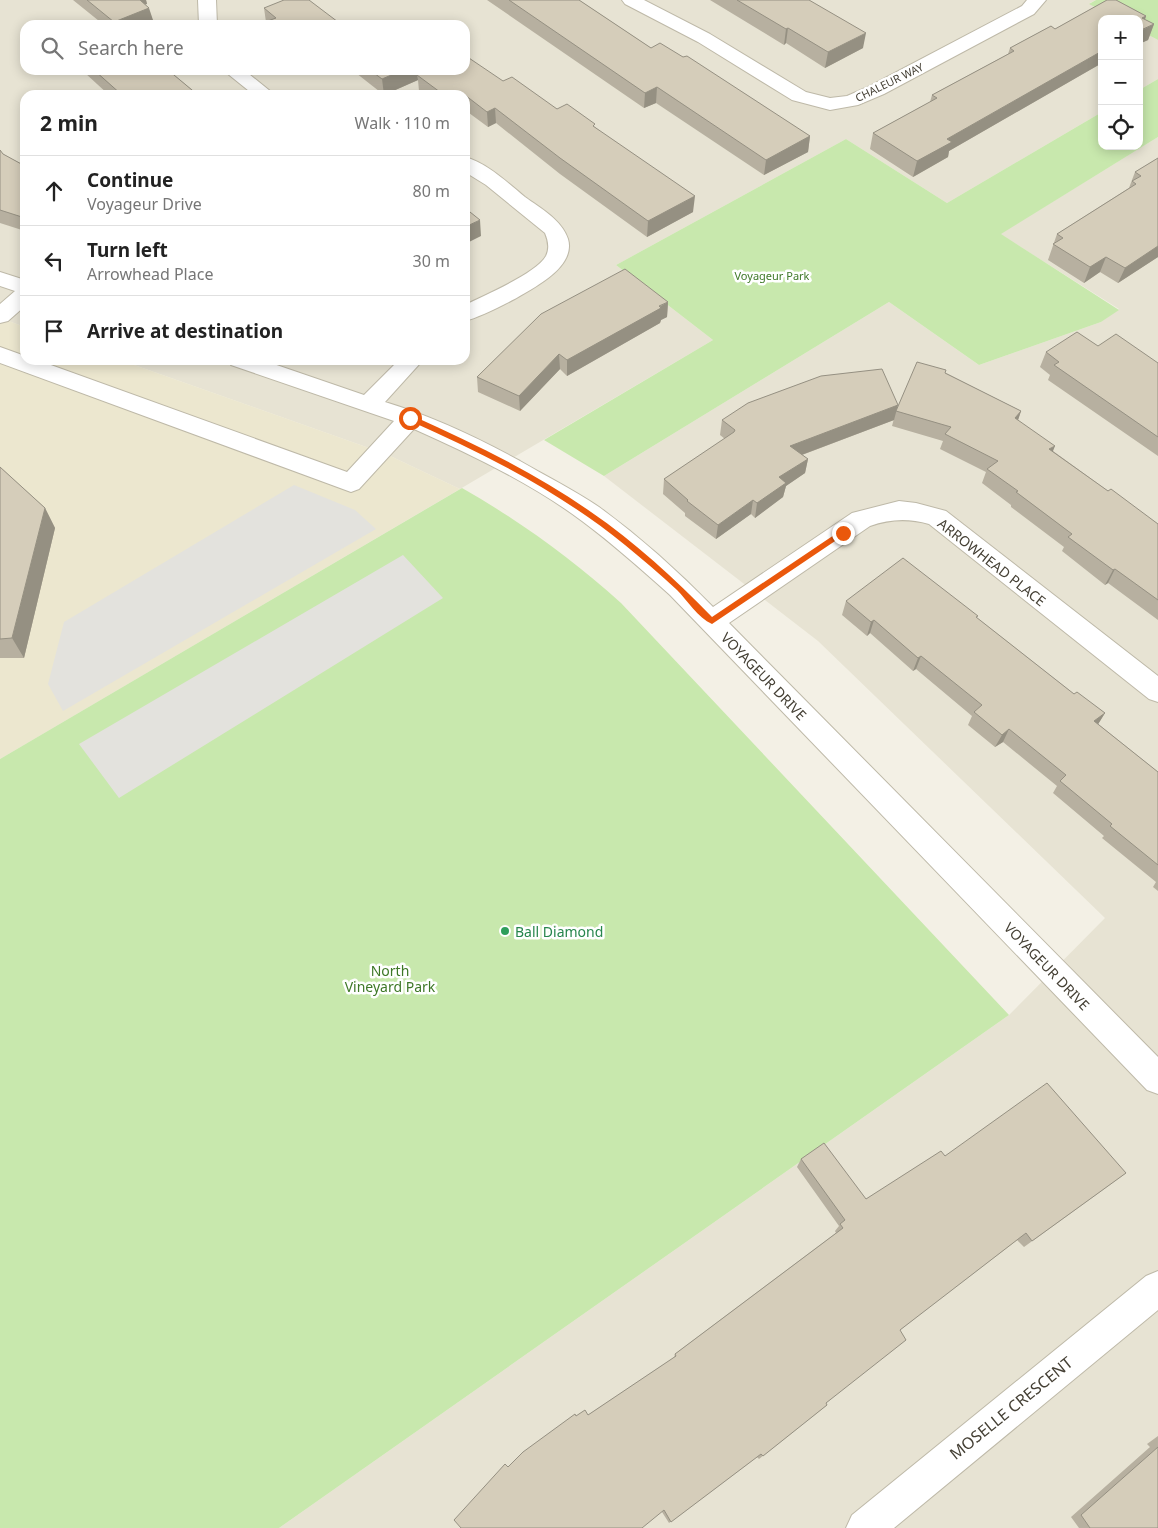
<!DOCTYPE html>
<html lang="en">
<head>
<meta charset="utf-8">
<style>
  body { margin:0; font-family:"Noto Sans",sans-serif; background:#f6f6f6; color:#222 }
  .controls { position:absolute; right:15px; top:15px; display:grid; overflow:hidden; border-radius:10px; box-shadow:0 2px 12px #0003 }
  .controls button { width:45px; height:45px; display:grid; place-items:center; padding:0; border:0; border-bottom:1px solid #e0e0e0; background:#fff; color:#222; font:25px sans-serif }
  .stop { position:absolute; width:15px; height:15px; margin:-11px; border:4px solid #ea580c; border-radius:50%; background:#fff }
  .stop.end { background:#ea580c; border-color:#fff; box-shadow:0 1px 5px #0008 }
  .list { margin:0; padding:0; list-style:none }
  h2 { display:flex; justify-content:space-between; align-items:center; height:65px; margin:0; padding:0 20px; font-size:21px }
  h2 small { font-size:16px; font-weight:400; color:#767676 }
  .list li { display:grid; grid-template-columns:32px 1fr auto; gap:15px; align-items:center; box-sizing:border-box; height:70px; padding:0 20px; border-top:1px solid #e0e0e0 }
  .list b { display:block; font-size:19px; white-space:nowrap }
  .list p { margin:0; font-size:16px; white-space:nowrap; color:#767676 }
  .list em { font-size:16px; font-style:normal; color:#767676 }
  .icon { flex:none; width:28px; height:28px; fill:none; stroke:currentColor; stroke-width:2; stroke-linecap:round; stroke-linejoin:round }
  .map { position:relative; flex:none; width:1158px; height:1528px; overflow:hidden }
  .search { position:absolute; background:#fff; box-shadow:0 2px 12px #0003; left:20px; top:20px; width:450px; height:55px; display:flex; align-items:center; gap:12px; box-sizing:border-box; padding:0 18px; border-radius:15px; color:#767676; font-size:19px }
  .panel { position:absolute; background:#fff; box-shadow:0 2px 12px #0003; left:20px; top:90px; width:450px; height:275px; border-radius:15px }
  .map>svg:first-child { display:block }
  .residential { fill:#e7e3d3; fill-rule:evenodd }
  .education { fill:#ece7cf }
  .green { fill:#c8e8ad }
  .parking { fill:#e3e2dd }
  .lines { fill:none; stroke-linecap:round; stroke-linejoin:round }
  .minor-casing { stroke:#beb9a8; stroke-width:2 }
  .minor { fill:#fff; fill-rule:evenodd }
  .wall { fill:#b7b0a0 }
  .shaded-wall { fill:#959082 }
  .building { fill:#d5cdba; stroke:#959082 }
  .route { fill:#ea580c }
  .leisure-dot { fill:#2e9e5b; stroke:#fff; stroke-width:2 }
  .labels { text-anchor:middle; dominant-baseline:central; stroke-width:5; stroke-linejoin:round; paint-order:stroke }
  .far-street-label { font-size:11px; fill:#454035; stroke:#fff }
  .far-park-label { font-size:11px; fill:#3e7827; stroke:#fff }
  .street-label { font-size:14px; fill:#454035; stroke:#fff }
  .leisure-label { font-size:14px; fill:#27864d; stroke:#fff; text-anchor:start }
  .park-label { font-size:14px; fill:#3e7827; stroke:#fff }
  .near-street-label { font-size:16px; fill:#454035; stroke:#fff }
</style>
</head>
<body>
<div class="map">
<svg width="1158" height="1528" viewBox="0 0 1158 1528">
  <rect width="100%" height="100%" fill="#f3f0e5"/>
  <path class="residential" d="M 0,0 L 1096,0 L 1090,3 L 1118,19 L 1102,19 L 1102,112 L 947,203 L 846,139 L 616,265 L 713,340 L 460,489 L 386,454 L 120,360 L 465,360 L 465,95 L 25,95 L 25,327 L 0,318 ZM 25,25 L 465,25 L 465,70 L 25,70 Z
    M 1139,30 L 1158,40 L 1158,79 L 1139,90 Z
    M 1158,137 L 1158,1528 L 279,1528 L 1009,1015 L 1105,918 L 818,641 L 604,476 L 889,302 L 979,365 L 1101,322 L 1119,309 L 1000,234 Z"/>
  <path class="education" d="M 0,318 L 25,327 L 25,360 L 120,360 L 386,454 L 460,489 L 0,759 Z"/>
  <path class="green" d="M 1096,0 L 1158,0 L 1158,40 L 1139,30 L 1139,19 L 1118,19 L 1089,4 Z
    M 1158,79 L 1158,137 L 1001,234 L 1119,310 L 1101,322 L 979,365 L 889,302 L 604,476 L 544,440 L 713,340 L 616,265 L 846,139 L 947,203 L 1102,112 L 1102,146 L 1139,146 L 1139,90 Z
    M 462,488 C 520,521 572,559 621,603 L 1009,1015 L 279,1528 L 0,1528 L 0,759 Z"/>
  <path class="parking" d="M 294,485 L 355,510 L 376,529 L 63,711 L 48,684 L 64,622 Z
    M 403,555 L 443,598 L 119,798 L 79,744 Z"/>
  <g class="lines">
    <defs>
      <path id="minor" d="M 198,0 L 216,0 L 217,25 L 199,25 Z
        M 622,0 L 644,0 L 710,34 L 806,92 L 830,98 L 847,96 L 870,86 L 1022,6 L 1027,0 L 1046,0 L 1034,14 L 884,94 L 858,105 L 830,110 L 792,100 L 698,42 L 625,4 Z
        M 223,70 L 244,70 L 275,95 L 254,95 Z
        M 465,157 C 487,163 508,183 525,197 C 540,208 562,220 568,239 C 571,249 567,259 560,267 C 546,285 487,315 465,321 L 465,305 C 483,296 537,273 546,256 C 550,248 548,240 545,233 L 486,185 L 465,172 Z
        M 0,272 L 25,280 L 25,306 L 8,321 L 0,323 L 0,304 L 15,291 L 0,286 Z
        M 0,347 L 25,356 L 25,360 L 37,360 L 347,472 L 394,421 L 231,365 L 228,360 L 262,360 L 364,395 L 399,360 L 423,360 L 385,402 C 432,416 476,437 520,461 C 546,476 574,490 599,507 C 640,537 678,571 713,607 L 852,513 L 899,501 L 916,503 L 946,511 L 1158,676 L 1158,702 L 1149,699 L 929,524 C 908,518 890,519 870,526 L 729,623 L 1158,1057 L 1158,1094 L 1147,1090 L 670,595 C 641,569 613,544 582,521 C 533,484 470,454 414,429 L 359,489 L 351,492 L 0,363 Z
        M 1158,1271 L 1158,1310 L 894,1528 L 846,1528 L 852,1515 L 1146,1276 Z"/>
    </defs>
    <use href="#minor" class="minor-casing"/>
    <use href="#minor" class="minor"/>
  </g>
  <path class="wall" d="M 73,0 L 146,0 L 147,4 L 145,4 L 154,23 L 150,25 L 104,25 Z
    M 487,0 L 579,0 L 651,48 L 810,136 L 808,152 L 764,175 L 656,103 L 644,108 Z
    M 710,0 L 809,0 L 863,48 L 825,68 L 786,43 L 784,45 Z
    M 1107,0 L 1116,0 L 1146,16 L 1145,20 L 1154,24 L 1148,40 L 1139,44 L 1139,19 L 1102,19 L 1102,63 L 949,151 L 948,157 L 913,177 L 870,149 L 873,133 L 930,102 L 932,95 L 1008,54 L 1010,48 L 1051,26 L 1055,29 Z
    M 264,8 L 342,25 L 266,25 L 265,22 L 266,22 Z
    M 84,70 L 168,70 L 198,95 L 109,95 L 85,73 Z
    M 355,70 L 422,70 L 422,73 L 503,81 L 557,109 L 595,127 L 693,212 L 647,237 L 560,174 L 496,123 L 488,127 L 465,110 L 465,95 L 424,95 L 419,91 L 418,80 L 384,95 L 356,73 Z
    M 0,150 L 3,154 L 25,166 L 25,231 L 0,223 Z
    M 1158,158 L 1158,257 L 1118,283 L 1100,272 L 1084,283 L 1048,260 L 1057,234 L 1129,188 L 1135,172 Z
    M 668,302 L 667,317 L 661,320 L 660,323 L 567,376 L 560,369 L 520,411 L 478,392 L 477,377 Z
    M 1098,346 L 1158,363 L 1158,456 L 1048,380 L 1050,375 L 1040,367 L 1046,352 Z
    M 946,373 L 1021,411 L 1018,420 L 1053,451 L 1108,491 L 1158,524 L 1158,620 L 1108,583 L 1105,585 L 1062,551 L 1064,547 L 1011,507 L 1011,505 L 982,483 L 986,472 L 940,449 L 943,441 L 892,426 L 896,411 Z
    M 898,405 L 894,420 L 802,455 L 808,459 L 805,473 L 786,486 L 783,497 L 755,518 L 751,514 L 716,539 L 685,516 L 685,513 L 663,494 L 664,479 L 725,439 L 720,435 L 722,420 Z
    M 0,467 L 45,508 L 55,528 L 24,658 L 0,658 Z
    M 846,601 L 977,618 L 1074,694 L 1105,713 L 1098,724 L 1158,772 L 1158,891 L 1153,887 L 1156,882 L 1102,838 L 1104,836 L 1053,793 L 1057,786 L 1003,742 L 995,747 L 968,725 L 972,716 L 916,669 L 913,671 L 870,633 L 867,636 L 842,615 Z
    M 945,1156 L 1126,1173 L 1024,1247 L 1017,1240 L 937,1301 L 900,1330 L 826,1403 L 827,1405 L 759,1459 L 757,1457 L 669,1523 L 662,1512 L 508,1467 L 576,1416 L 588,1415 L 674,1358 L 675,1354 L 836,1233 L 835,1231 L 839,1226 L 797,1167 L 801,1159 L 866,1199 Z
    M 1158,1436 L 1158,1528 L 1079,1528 L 1071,1517 L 1150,1447 L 1147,1444 Z"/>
  <path class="shaded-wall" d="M 133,0 L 146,0 L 147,4 L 135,8 Z
    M 149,8 L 154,23 L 150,25 L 115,25 L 114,22 Z
    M 1146,16 L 1141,31 L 1154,24 L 1148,40 L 1139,44 L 1139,24 L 1142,18 Z
    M 788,28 L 786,43 L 784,45 L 786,29 Z
    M 866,33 L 863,48 L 825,68 L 828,52 Z
    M 1102,51 L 1102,63 L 949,151 L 948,157 L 913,177 L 917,161 L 947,139 Z
    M 330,70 L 337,70 L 330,73 Z
    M 403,70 L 422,70 L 423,77 L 417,75 L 418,80 L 384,95 L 382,79 Z
    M 657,87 L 656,103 L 644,108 L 645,93 Z
    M 495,108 L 496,123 L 488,127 L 487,112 Z
    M 810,136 L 808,152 L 764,175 L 766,160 Z
    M 695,196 L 693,212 L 647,237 L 648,221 Z
    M 480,220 L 481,236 L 467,243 L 467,250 L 465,251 L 465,227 Z
    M 1158,246 L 1158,257 L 1118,283 L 1125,268 Z
    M 1106,257 L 1100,272 L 1084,283 L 1090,267 Z
    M 668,302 L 667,317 L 661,320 L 660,323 L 567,376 L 567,360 Z
    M 559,354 L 560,369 L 520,411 L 519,396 Z
    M 898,405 L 894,420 L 788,460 L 790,446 Z
    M 1021,411 L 1016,426 L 1015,418 Z
    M 1055,446 L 1049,461 L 1049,449 Z
    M 808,459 L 805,473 L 786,486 L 783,497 L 755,518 L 757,503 L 779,477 Z
    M 753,500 L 751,514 L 716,539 L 718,525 Z
    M 45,508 L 55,528 L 24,658 L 12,638 Z
    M 1115,569 L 1108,583 L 1105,585 L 1113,570 Z
    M 874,620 L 870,633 L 867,636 L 871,622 Z
    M 921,656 L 916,669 L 913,671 L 918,658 Z
    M 1105,713 L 1097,726 L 1094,721 Z
    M 1009,729 L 1003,742 L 995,747 L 1002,735 Z"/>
  <path class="building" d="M 87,0 L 140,0 L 149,8 L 114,22 Z
    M 284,0 L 309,0 L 342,25 L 269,25 L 265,22 L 276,18 L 264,8 Z
    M 509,0 L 579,0 L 651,48 L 660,43 L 683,57 L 687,56 L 810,136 L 766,160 L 657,87 L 645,93 Z
    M 737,0 L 809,0 L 866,33 L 828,52 L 788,28 L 786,29 Z
    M 1107,0 L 1116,0 L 1146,16 L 1142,18 L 1154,24 L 1139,31 L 1139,19 L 1102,19 L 1102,51 L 947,139 L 952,142 L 917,161 L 873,133 L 937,98 L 932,95 L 1014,51 L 1010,48 L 1051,26 L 1055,29 Z
    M 465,56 L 466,56 L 503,81 L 512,77 L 557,109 L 567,104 L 595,124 L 593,126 L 695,196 L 648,221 L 560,158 L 495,108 L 487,112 L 461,92 L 455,95 L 444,95 L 417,75 L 431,70 L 465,70 Z
    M 94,70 L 168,70 L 198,95 L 122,95 Z
    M 370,70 L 403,70 L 382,79 Z
    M 0,150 L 3,154 L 25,166 L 25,218 L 0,210 Z
    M 1158,158 L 1158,246 L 1125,268 L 1106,257 L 1090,267 L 1053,244 L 1063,238 L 1057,234 L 1136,184 L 1132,181 L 1141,176 L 1135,172 Z
    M 465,208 L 480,220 L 465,227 Z
    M 625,269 L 668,302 L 659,306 L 661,308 L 567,360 L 559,354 L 519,396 L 477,377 L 541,314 Z
    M 1077,332 L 1098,346 L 1116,334 L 1158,363 L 1158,437 L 1054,365 L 1059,362 L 1046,352 Z
    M 917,362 L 946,370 L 945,373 L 1021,411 L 1015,418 L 1055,446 L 1049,449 L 1108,491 L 1111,489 L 1158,524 L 1158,600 L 1115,569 L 1113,570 L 1068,537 L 1072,534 L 1016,492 L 1018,491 L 987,469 L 998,461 L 945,434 L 951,427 L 896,411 Z
    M 882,369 L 898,405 L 790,446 L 808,459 L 779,477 L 786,483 L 757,503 L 753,500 L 718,525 L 687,501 L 688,500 L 664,479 L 734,432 L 735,430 L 722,420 L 748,403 L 821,376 Z
    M 0,467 L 45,508 L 12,638 L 0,639 Z
    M 903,558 L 978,616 L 976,617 L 1074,694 L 1077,692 L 1105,713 L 1094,721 L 1158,772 L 1158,865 L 1110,826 L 1112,824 L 1060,781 L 1066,775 L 1009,729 L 1002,735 L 974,712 L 982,705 L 921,656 L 918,658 L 874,620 L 871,622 L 846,601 Z
    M 1047,1083 L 1126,1173 L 1032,1241 L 1026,1233 L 900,1330 L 906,1340 L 826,1403 L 827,1405 L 763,1456 L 761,1454 L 671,1522 L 664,1510 L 642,1528 L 461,1528 L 454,1520 L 505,1464 L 508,1467 L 523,1452 L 575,1414 L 576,1416 L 585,1410 L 588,1415 L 676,1356 L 675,1354 L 843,1228 L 840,1224 L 845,1220 L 801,1159 L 824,1143 L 866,1199 L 941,1151 L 945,1156 Z
    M 1158,1447 L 1158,1528 L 1090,1528 L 1081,1515 Z"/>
  <path class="route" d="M 408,416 L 413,416 C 475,444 536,473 591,512 C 635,542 675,579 712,617 L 840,531 L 843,530 L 847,533 L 712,624 C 698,618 687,600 677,590 C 660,574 642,559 625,545 C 560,492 485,454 408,420 Z"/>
  <circle class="leisure-dot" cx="505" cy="931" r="5"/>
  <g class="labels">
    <g class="far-street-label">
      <text transform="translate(889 82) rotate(-26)">CHALEUR WAY</text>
    </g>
    <g class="far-park-label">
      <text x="772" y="275">Voyageur Park</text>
    </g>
    <g class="street-label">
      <text transform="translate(992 562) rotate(38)">ARROWHEAD PLACE</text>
      <text transform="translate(764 676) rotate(46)">VOYAGEUR DRIVE</text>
      <text transform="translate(1047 966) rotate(46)">VOYAGEUR DRIVE</text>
    </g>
    <g class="leisure-label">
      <text x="515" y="931">Ball Diamond</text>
    </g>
    <g class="park-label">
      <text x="390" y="970">North<tspan x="390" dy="16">Vineyard Park</tspan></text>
    </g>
    <g class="near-street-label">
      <text transform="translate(1011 1408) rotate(-39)">MOSELLE CRESCENT</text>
    </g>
  </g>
</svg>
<div class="controls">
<button>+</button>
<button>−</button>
<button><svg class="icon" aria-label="locate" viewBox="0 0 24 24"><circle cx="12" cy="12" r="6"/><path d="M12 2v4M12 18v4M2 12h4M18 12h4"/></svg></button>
</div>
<div class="stop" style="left:410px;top:418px"></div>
<div class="stop end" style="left:843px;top:533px"></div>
<div class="search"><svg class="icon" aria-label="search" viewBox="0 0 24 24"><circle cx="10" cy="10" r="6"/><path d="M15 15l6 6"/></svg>Search here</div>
<section class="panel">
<h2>2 min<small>Walk · 110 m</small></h2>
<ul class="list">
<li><svg class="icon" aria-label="ahead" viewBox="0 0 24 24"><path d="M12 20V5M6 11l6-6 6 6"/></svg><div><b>Continue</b><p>Voyageur Drive</p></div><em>80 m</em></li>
<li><svg class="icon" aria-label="left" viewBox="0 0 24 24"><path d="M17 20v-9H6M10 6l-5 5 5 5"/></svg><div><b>Turn left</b><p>Arrowhead Place</p></div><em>30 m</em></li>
<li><svg class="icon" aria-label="arrive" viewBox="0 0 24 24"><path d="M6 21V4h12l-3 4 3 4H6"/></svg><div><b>Arrive at destination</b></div></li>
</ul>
</section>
</div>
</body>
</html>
